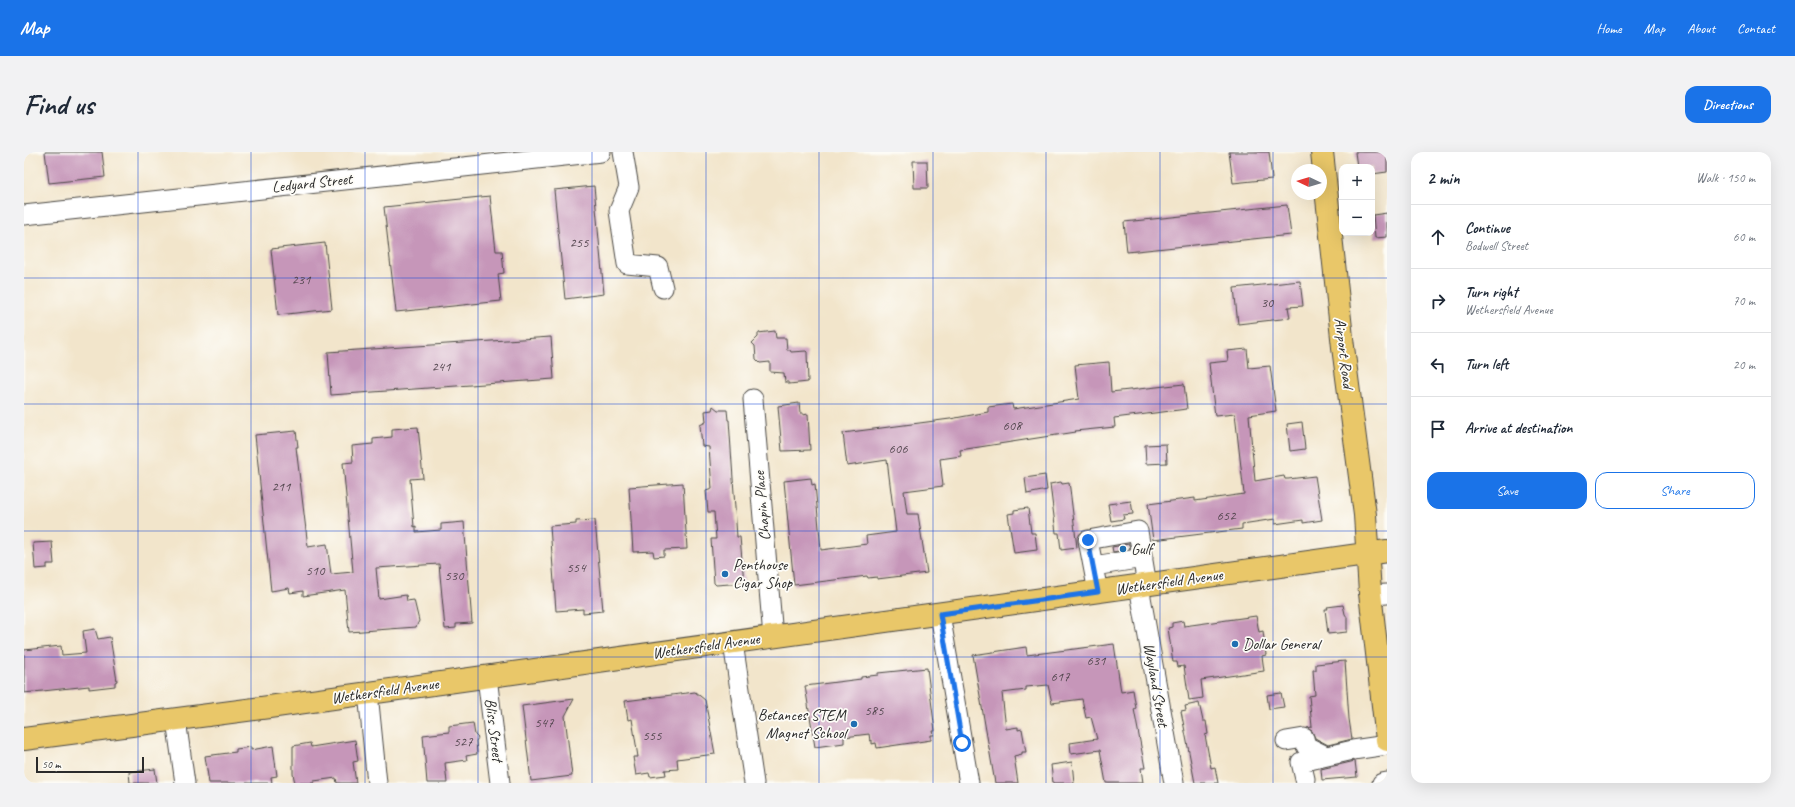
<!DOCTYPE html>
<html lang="en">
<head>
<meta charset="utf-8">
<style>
  body { margin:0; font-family:Caveat,sans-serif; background:#f2f2f3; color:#1f2937 }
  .controls { position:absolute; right:12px; top:12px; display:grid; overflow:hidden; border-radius:8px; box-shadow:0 4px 16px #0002 }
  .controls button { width:36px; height:36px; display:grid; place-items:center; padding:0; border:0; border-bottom:1px solid #e0e1e3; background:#fff; color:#1f2937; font:20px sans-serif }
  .compass { position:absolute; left:1267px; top:12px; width:36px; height:36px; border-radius:50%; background:#fff; box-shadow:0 4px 16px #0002; rotate:274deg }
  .scale { position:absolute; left:12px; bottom:10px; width:108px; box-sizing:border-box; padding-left:4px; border:2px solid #2b2b2b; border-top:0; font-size:11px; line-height:14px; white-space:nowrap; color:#2b2b2b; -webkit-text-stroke:3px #fdfcf7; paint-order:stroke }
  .stop { position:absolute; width:12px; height:12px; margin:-9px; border:3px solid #1a73e8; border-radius:50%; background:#fff }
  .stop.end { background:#1a73e8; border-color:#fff; box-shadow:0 1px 4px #0008 }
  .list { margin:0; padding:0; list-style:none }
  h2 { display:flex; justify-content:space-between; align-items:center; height:52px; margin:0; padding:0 16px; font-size:17px }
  h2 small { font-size:13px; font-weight:400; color:#747a83 }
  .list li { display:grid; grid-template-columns:26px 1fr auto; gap:12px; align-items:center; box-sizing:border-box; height:64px; padding:0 16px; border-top:1px solid #e0e1e3 }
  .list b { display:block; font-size:15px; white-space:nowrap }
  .list p { margin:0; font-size:13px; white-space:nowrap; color:#747a83 }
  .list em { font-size:13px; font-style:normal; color:#747a83 }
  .actions { display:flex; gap:8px; padding:12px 16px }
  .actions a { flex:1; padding:9px 0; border:1px solid #1a73e8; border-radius:12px; text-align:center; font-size:14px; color:#1a73e8 }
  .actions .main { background:#1a73e8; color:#fff }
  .icon { flex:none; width:22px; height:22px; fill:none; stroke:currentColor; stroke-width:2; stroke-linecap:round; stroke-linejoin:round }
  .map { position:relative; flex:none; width:1363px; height:631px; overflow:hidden; border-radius:12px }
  header { display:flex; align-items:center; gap:24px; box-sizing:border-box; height:56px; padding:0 20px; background:#1a73e8; color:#fff }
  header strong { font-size:19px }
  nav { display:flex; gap:22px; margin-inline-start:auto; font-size:14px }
  .intro { display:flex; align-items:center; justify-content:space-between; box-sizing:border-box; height:96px; padding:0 24px }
  h1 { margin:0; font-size:28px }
  .button { padding:10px 18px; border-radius:12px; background:#1a73e8; color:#fff; font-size:14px; font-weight:700 }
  main { display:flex; gap:24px; padding:0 24px }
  aside { flex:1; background:#fff; border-radius:12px; box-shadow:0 4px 16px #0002 }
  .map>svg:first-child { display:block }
  .building { fill:#c696b9 }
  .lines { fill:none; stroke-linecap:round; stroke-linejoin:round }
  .minor-casing { stroke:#494743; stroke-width:21 }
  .major-casing { stroke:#494743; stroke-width:24 }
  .minor { stroke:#fff; stroke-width:19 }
  .major { stroke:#e9c769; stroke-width:22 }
  .route { stroke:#1a73e8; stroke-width:5 }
  .grid { fill:none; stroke:#1d4ed8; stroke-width:1; stroke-opacity:0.55 }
  .poi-dot { fill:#1f6fb2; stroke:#fdfcf7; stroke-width:1.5 }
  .labels { text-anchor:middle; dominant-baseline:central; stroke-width:3.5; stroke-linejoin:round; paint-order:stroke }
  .number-label { font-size:14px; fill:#52464e }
  .street-label { font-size:16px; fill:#2b2b2b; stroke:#fdfcf7 }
  .poi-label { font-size:16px; fill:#2b2b2b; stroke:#fdfcf7; text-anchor:start }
</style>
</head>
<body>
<header>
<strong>Map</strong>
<nav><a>Home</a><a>Map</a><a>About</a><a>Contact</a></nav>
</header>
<div class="intro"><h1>Find us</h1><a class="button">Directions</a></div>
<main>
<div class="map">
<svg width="1363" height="631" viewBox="0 0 1363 631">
  <rect width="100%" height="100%" fill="#fdfcf7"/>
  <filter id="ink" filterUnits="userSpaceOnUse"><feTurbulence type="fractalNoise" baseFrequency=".025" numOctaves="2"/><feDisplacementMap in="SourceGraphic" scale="8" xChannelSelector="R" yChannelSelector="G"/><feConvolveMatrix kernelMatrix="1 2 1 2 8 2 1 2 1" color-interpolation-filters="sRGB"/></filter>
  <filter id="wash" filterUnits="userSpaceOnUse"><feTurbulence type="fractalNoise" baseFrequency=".012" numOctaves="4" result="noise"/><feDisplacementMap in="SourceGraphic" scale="16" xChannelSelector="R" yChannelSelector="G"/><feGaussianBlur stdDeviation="0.9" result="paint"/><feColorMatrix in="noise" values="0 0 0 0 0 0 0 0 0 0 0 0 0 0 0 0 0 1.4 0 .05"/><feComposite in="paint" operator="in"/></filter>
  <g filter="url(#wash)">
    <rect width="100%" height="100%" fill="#f2e5cb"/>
    <g id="blocks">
      <path class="building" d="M 21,0 L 78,0 L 81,25 L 25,31 Z
        M 1205,0 L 1245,0 L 1248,27 L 1209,31 Z
        M 1331,0 L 1363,0 L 1363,20 L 1348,22 L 1348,15 L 1333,15 Z
        M 889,9 L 903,9 L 904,36 L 890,36 Z
        M 570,34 L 580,142 L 541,147 L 530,38 Z
        M 466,44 L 472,99 L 478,99 L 480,121 L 474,122 L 477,149 L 372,160 L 360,55 Z
        M 1263,53 L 1267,83 L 1103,100 L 1100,70 Z
        M 1363,61 L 1363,85 L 1351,86 L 1349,63 Z
        M 301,91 L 308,157 L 254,163 L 247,97 Z
        M 1276,129 L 1279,154 L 1264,155 L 1266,166 L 1214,172 L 1210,136 Z
        M 751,179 L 752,186 L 762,186 L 763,198 L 766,198 L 767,200 L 782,199 L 783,200 L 784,230 L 765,232 L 765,230 L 761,230 L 760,221 L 746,220 L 746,210 L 736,211 L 732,207 L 731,194 L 728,191 L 734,185 L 734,181 Z
        M 527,185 L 530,227 L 307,243 L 304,200 Z
        M 1223,197 L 1225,216 L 1246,214 L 1252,259 L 1225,263 L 1231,329 L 1260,324 L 1261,327 L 1264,327 L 1291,324 L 1298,368 L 1279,371 L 1279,368 L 1251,372 L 1251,367 L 1218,372 L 1218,377 L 1129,388 L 1124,352 L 1171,346 L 1171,349 L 1220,342 L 1211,262 L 1191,264 L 1185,211 L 1204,209 L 1203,199 Z
        M 1085,210 L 1087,240 L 1160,232 L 1163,257 L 1090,266 L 1091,275 L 1051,279 L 1052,280 L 936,298 L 937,304 L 916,307 L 919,334 L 880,339 L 883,362 L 894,362 L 903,421 L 853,427 L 853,425 L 844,426 L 843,424 L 770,433 L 760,329 L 787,326 L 788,333 L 791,332 L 797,398 L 843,392 L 842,384 L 872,380 L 863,308 L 823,314 L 819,281 L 926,267 L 964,260 L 964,255 L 988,252 L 989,257 L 1055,247 L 1051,213 Z
        M 775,251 L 776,261 L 779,261 L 779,263 L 784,262 L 786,298 L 758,299 L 754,254 Z
        M 689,254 L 694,258 L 703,258 L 704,268 L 705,268 L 713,385 L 716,385 L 720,431 L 692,433 L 690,431 L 687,387 L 692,387 L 690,360 L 684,360 L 682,339 L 688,337 L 685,295 L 678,294 L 676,273 L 682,270 L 681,259 L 688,258 Z
        M 1278,270 L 1281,297 L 1266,299 L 1263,272 Z
        M 394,275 L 399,326 L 386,327 L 390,375 L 392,374 L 392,380 L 417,378 L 417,372 L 440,370 L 448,471 L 432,472 L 432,476 L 421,477 L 415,412 L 352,416 L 355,447 L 382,443 L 383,449 L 390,448 L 395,469 L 392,475 L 325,480 L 321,438 L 279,444 L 279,439 L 266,441 L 265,436 L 247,439 L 231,283 L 272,279 L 274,295 L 272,295 L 284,395 L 303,392 L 307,422 L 329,420 L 319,311 L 329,310 L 328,294 L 349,292 L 349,287 L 368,285 L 368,277 Z
        M 1142,292 L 1143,311 L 1122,312 L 1121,293 Z
        M 1021,323 L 1023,338 L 1003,342 L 1001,326 Z
        M 1037,330 L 1038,332 L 1045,331 L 1046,337 L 1053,396 L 1037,398 L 1035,381 L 1032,381 L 1026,332 Z
        M 659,331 L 663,397 L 640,398 L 640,404 L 630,405 L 629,399 L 609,400 L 605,335 Z
        M 1107,349 L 1109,362 L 1099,363 L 1100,367 L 1087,369 L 1084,352 Z
        M 1004,356 L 1007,381 L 1011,381 L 1013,398 L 990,401 L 984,362 L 990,361 L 990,358 Z
        M 571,368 L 579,459 L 559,461 L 559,457 L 532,459 L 526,374 L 552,372 L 552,369 Z
        M 28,390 L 30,412 L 23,412 L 23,416 L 11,417 L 9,391 Z
        M 1105,392 L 1106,397 L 1089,400 L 1088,395 Z
        M 1319,453 L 1321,462 L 1323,465 L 1323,480 L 1304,482 L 1301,457 L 1304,457 L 1303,455 Z
        M 1232,464 L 1235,480 L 1239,479 L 1242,503 L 1238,504 L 1240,519 L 1177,528 L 1179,546 L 1165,548 L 1160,514 L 1154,515 L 1153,510 L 1149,510 L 1144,476 L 1148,475 L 1148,471 L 1159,469 L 1160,474 Z
        M 71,477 L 74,487 L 86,485 L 93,529 L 91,530 L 91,534 L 65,537 L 65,534 L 0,541 L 0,498 L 37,494 L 38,503 L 62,501 L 59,479 Z
        M 1090,492 L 1097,540 L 1109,538 L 1112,556 L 1110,557 L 1121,616 L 1117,616 L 1119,631 L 1082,631 L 1076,598 L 1047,602 L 1046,591 L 1073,587 L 1067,565 L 1062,566 L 1058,547 L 1028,551 L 1024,533 L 1002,535 L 1002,538 L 978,541 L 982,577 L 994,575 L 994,578 L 998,577 L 1002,600 L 998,600 L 998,602 L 990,604 L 994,631 L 971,631 L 949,503 L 1002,495 L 1003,503 Z
        M 1321,509 L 1325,567 L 1328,587 L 1304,593 L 1291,586 L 1288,579 L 1283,576 L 1288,575 L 1285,544 L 1291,543 L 1289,518 L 1292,518 L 1292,512 Z
        M 903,516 L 911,579 L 909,579 L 910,583 L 907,583 L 907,588 L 853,596 L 852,591 L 848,592 L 848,588 L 846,589 L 845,582 L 820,585 L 820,591 L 791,595 L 781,534 L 837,527 L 837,525 L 854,523 L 854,521 Z
        M 671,540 L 681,548 L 691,602 L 653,607 L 654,617 L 641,618 L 642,623 L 626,625 L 625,621 L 612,623 L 609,605 L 614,605 L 608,567 L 604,568 L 601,549 Z
        M 1257,541 L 1260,555 L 1245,557 L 1243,543 Z
        M 550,547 L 541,564 L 548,624 L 507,629 L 498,554 Z
        M 1175,551 L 1179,569 L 1182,569 L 1184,582 L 1181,583 L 1187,616 L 1191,615 L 1194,631 L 1171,631 L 1157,559 L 1162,558 L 1161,554 Z
        M 449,571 L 451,583 L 454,586 L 452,589 L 453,602 L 442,604 L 443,608 L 421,611 L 423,631 L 403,631 L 399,583 L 425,580 L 425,574 Z
        M 331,588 L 334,609 L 329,610 L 332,631 L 313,631 L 312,626 L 290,629 L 290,631 L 271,631 L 269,622 L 269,594 L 286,591 L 287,595 Z
        M 249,594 L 253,624 L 247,625 L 248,631 L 185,631 L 181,604 L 212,600 L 212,597 L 227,595 L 227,598 Z
        M 1331,609 L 1333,625 L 1298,628 L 1297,617 Z
        M 1048,610 L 1050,631 L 1029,631 L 1027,613 Z
        M 131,617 L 133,631 L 106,631 L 105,620 Z"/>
    </g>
  </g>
  <g filter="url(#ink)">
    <use href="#blocks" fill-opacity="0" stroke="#494743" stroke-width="1"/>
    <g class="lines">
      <defs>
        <path id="minor" d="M 599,0 L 605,35 L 595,59 L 603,112 L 634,115 L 639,136
          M 0,63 L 577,0
          M 729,247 L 749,485
          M 1070,414 L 1119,406
          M 1115,434 L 1150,631
          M 1074,440 L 1064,388 L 1114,379 L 1123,433
          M 1347,443 L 1363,442
          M 916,462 L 945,631
          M 709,491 L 730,631
          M 463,525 L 476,631
          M 344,541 L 353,631
          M 152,568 L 161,631
          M 1262,589 L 1280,586 L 1282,594 L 1302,604
          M 1281,627 L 1277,610 L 1329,598 L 1363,593
          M 1358,631 L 1363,630"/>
        <path id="major" d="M 1298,0 L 1319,195 L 1341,363 L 1346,441 L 1363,588
          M 0,587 L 245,555 L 1363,399"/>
      </defs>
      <use href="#minor" class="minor-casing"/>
      <use href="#major" class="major-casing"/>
      <use href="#minor" class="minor"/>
      <use href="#major" class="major"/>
    </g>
  </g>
  <g class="lines" filter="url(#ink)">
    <path class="route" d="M 938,591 L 916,462 L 1074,440 L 1064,388"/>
  </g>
  <path class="grid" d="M 114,0 L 114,631M 227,0 L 227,631M 341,0 L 341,631M 454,0 L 454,631M 568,0 L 568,631M 682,0 L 682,631M 795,0 L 795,631M 909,0 L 909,631M 1022,0 L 1022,631M 1136,0 L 1136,631M 1249,0 L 1249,631M 0,126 L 1363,126M 0,252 L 1363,252M 0,379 L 1363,379M 0,505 L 1363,505"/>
  <g class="poi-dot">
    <circle cx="1099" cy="397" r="4"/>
    <circle cx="701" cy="422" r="4"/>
    <circle cx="1211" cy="492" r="4"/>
    <circle cx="830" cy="572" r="4"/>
  </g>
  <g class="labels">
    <g class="number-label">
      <text x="555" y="90">255</text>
      <text x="277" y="127">231</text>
      <text x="1243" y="150">30</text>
      <text x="417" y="214">241</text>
      <text x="988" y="273">608</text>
      <text x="874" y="296">606</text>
      <text x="257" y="334">211</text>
      <text x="1202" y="363">652</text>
      <text x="552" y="415">554</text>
      <text x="291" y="418">510</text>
      <text x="430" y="423">530</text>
      <text x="1072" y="508">631</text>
      <text x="1036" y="524">617</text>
      <text x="850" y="558">585</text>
      <text x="520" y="570">547</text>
      <text x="628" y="583">555</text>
      <text x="439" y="589">527</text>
    </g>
    <g class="street-label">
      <text transform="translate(288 31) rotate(-6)">Ledyard Street</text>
      <text transform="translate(1320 201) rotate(83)">Airport Road</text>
      <text transform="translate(738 354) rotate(-95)">Chapin Place</text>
      <text transform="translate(1145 430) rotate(-8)">Wethersfield Avenue</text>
      <text transform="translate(682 494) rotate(-8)">Wethersfield Avenue</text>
      <text transform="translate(1132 533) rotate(80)">Wayland Street</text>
      <text transform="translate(361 539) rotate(-8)">Wethersfield Avenue</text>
      <text transform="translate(470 578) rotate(83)">Bliss Street</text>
    </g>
    <g class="poi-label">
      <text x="1107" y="397">Gulf</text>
      <text x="709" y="413">Penthouse<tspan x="709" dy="18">Cigar Shop</tspan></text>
      <text x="1219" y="492">Dollar General</text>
      <text x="822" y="563" text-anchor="end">Betances STEM<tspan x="822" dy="18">Magnet School</tspan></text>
    </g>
  </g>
</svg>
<div class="controls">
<button>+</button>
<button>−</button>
</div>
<svg class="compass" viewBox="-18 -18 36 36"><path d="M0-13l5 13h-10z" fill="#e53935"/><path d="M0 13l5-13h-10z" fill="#747a83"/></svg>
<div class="scale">50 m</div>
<div class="stop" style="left:938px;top:591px"></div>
<div class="stop end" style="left:1064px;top:388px"></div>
</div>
<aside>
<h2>2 min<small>Walk · 150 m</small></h2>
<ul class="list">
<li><svg class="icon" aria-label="ahead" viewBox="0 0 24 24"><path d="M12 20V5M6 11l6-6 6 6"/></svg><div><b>Continue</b><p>Bodwell Street</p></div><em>60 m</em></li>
<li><svg class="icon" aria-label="right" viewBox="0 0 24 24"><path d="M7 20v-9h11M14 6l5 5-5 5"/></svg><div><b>Turn right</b><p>Wethersfield Avenue</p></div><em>70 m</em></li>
<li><svg class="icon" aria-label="left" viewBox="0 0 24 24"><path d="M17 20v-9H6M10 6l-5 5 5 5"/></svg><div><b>Turn left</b></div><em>20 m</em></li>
<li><svg class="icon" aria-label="arrive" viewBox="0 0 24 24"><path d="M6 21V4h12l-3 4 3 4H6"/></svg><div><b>Arrive at destination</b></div></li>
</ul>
<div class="actions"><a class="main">Save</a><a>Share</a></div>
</aside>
</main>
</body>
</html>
